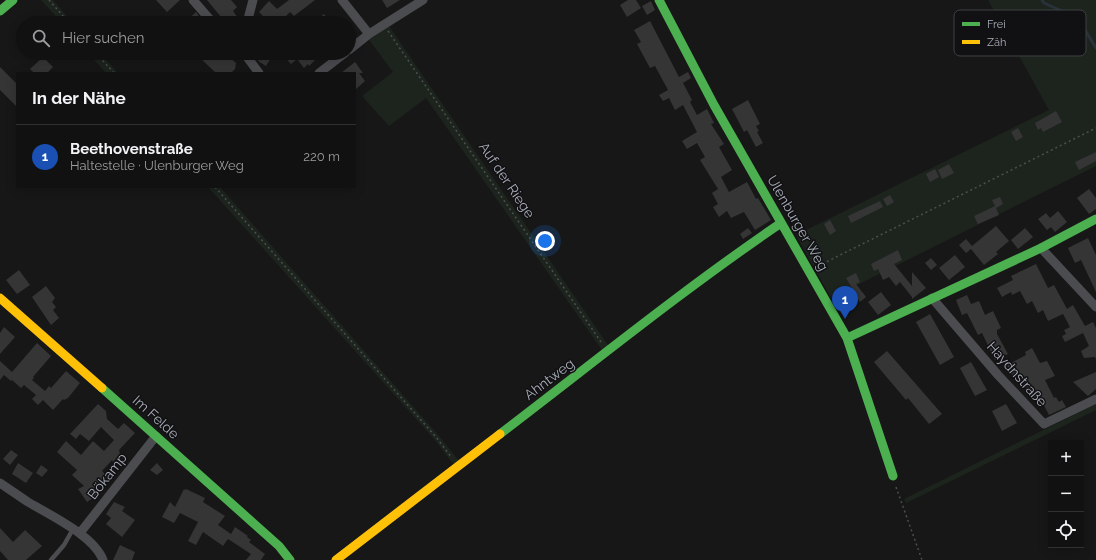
<!DOCTYPE html>
<html lang="de">
<head>
<meta charset="utf-8">
<style>
  body { margin:0; font-family:Raleway,sans-serif; background:#1a1a1a; color:#f1f3f6 }
  .controls { position:absolute; right:12px; bottom:12px; display:grid; overflow:hidden; border-radius:0px; box-shadow:0 2px 10px #0003 }
  .controls button { width:36px; height:36px; display:grid; place-items:center; padding:0; border:0; border-bottom:1px solid #303131; background:#111; color:#f1f3f6; font:20px sans-serif }
  .you { position:absolute; left:545px; top:241px; width:14px; height:14px; margin:-10px; border:3px solid #fff; border-radius:50%; background:#1a73e8; box-shadow:0 0 0 6px #1a73e833 }
  .badge { display:grid; place-items:center; width:26px; height:26px; border-radius:50%; background:#757880; color:#fff; font-size:13px; font-weight:700 }
  .pin { position:absolute; translate:-50% -33px; filter:drop-shadow(0 1px 2px #0008) }
  .pin::after { content:''; position:absolute; top:21px; width:14px; height:12px; background:inherit; clip-path:polygon(0 0,100% 0,50% 100%) }
  .list { margin:0; padding:0; list-style:none }
  h2 { display:flex; justify-content:space-between; align-items:center; height:52px; margin:0; padding:0 16px; font-size:17px }
  h2 small { font-size:13px; font-weight:400; color:#9c9d9f }
  .list li { display:grid; grid-template-columns:26px 1fr auto; gap:12px; align-items:center; box-sizing:border-box; height:64px; padding:0 16px; border-top:1px solid #303131 }
  .list b { display:block; font-size:15px; white-space:nowrap }
  .list p { margin:0; font-size:13px; white-space:nowrap; color:#9c9d9f }
  .list em { font-size:13px; font-style:normal; color:#9c9d9f }
  .icon { flex:none; width:22px; height:22px; fill:none; stroke:currentColor; stroke-width:2; stroke-linecap:round; stroke-linejoin:round }
  .map { position:relative; flex:none; width:1096px; height:560px; overflow:hidden }
  .search { position:absolute; background:#111; box-shadow:0 2px 10px #0003; left:16px; top:16px; width:340px; height:44px; display:flex; align-items:center; gap:10px; box-sizing:border-box; padding:0 14px; border-radius:22px; color:#9c9d9f; font-size:15px }
  .panel { position:absolute; background:#111; box-shadow:0 2px 10px #0003; left:16px; top:72px; width:340px; height:116px; border-radius:0px }
  .map>svg:first-child { display:block }
  .green { fill:#1d241e }
  .lines { fill:none; stroke-linecap:round; stroke-linejoin:round }
  .stream { stroke:#2a3239; stroke-width:3 }
  .building { fill:#353536 }
  .path { stroke:#4d4e52; stroke-width:1.5; stroke-dasharray:2 3; stroke-linecap:butt }
  .lane { stroke:#4b4c50; stroke-width:4.5 }
  .street { stroke:#4b4c50; stroke-width:9 }
  .fast { stroke:#4caf50; stroke-width:9 }
  .slow { stroke:#ffc107; stroke-width:9 }
  .labels { text-anchor:middle; dominant-baseline:central; stroke-width:3; stroke-linejoin:round; paint-order:stroke }
  .street-label { font-size:14px; fill:#a8adb8; stroke:#111113 }
  .key { fill:#111113; stroke:#3e4045; stroke-width:1 }
  .key-label { font-size:11px; fill:#a8adb8 }
</style>
</head>
<body>
<div class="map">
<svg width="1096" height="560" viewBox="0 0 1096 560">
  <rect width="100%" height="100%" fill="#171717"/>
  <path class="green" d="M 41,0 L 53,0 L 73,23 L 62,23 Z
    M 988,0 L 1096,0 L 1096,166 L 831,298 L 796,235 L 1049,110 Z
    M 384,19 L 610,348 L 604,353 L 426,98 L 389,126 L 362,96 L 393,72 L 364,33 Z
    M 88,53 L 100,53 L 118,73 L 106,73 Z
    M 208,187 L 220,187 L 439,436 L 459,461 L 453,464 L 435,440 Z
    M 1096,404 L 1096,410 L 906,503 L 904,499 Z"/>
  <g class="lines">
    <path class="stream" d="M 1042,0 L 1044,3 L 1073,16 L 1085,30 L 1096,48"/>
  </g>
  <path class="building" d="M 156,0 L 180,0 L 167,12 Z
    M 207,0 L 231,0 L 237,7 L 233,11 L 238,18 L 232,23 L 226,23 Z
    M 289,0 L 315,0 L 294,16 L 290,12 L 279,23 L 270,23 L 259,12 L 269,1 L 277,9 Z
    M 382,0 L 400,0 L 387,8 Z
    M 628,0 L 636,0 L 641,8 L 627,17 L 620,5 Z
    M 651,1 L 655,10 L 647,15 L 642,6 Z
    M 196,12 L 201,19 L 196,23 L 184,23 Z
    M 324,14 L 331,23 L 314,23 Z
    M 650,21 L 679,77 L 688,72 L 691,78 L 683,83 L 692,100 L 690,102 L 697,115 L 707,109 L 714,123 L 711,124 L 724,144 L 719,147 L 732,170 L 721,177 L 729,192 L 747,182 L 756,199 L 758,198 L 771,220 L 755,230 L 744,212 L 731,218 L 727,211 L 719,217 L 713,207 L 718,204 L 712,193 L 718,189 L 700,160 L 705,157 L 697,143 L 687,149 L 682,141 L 697,132 L 683,105 L 675,110 L 669,98 L 663,101 L 659,95 L 668,90 L 655,66 L 650,68 L 637,44 L 641,42 L 634,30 Z
    M 203,53 L 207,53 L 215,60 L 222,53 L 225,53 L 236,63 L 235,69 L 231,73 L 216,73 L 199,57 Z
    M 264,53 L 274,53 L 266,66 L 258,61 Z
    M 281,53 L 314,53 L 318,57 L 309,66 L 308,64 L 304,68 L 297,59 L 291,64 Z
    M 43,57 L 53,67 L 47,73 L 34,73 L 30,69 Z
    M 355,62 L 363,73 L 359,73 L 365,81 L 355,90 L 355,73 L 341,73 Z
    M 0,67 L 17,84 L 17,107 L 0,90 Z
    M 748,100 L 760,124 L 756,126 L 759,131 L 757,132 L 763,143 L 756,147 L 747,130 L 744,132 L 732,109 Z
    M 1056,111 L 1062,122 L 1043,132 L 1041,128 L 1038,130 L 1035,123 Z
    M 1018,128 L 1023,137 L 1016,141 L 1011,132 Z
    M 1096,152 L 1096,161 L 1079,170 L 1075,162 Z
    M 949,164 L 954,173 L 942,179 L 938,170 Z
    M 935,169 L 939,177 L 930,182 L 926,174 Z
    M 1089,189 L 1096,198 L 1096,209 L 1089,214 L 1077,198 Z
    M 890,195 L 894,202 L 887,206 L 883,199 Z
    M 1000,197 L 1003,204 L 996,208 L 992,200 Z
    M 880,201 L 883,207 L 851,223 L 848,216 Z
    M 995,206 L 999,215 L 978,224 L 974,216 Z
    M 1058,211 L 1067,222 L 1055,232 L 1051,227 L 1047,230 L 1038,219 L 1046,213 L 1050,218 Z
    M 830,220 L 836,231 L 830,235 L 824,224 Z
    M 996,226 L 1009,241 L 996,252 L 998,254 L 984,265 L 971,249 L 966,253 L 959,245 L 966,239 L 972,246 Z
    M 748,228 L 752,233 L 743,239 L 740,234 Z
    M 1025,228 L 1033,237 L 1018,249 L 1011,240 Z
    M 1088,238 L 1096,255 L 1096,292 L 1081,260 L 1075,263 L 1068,248 Z
    M 898,250 L 902,260 L 894,264 L 912,286 L 912,272 L 926,288 L 912,299 L 912,297 L 900,282 L 896,286 L 889,277 L 883,280 L 878,269 L 874,271 L 871,264 Z
    M 955,255 L 965,267 L 949,280 L 939,268 Z
    M 931,258 L 937,265 L 931,270 L 925,263 Z
    M 1036,264 L 1048,288 L 1054,285 L 1067,309 L 1073,305 L 1085,326 L 1093,322 L 1096,328 L 1096,360 L 1095,357 L 1084,358 L 1081,351 L 1089,346 L 1083,333 L 1065,342 L 1062,336 L 1066,334 L 1064,330 L 1070,327 L 1063,314 L 1048,321 L 1043,310 L 1038,313 L 1032,301 L 1027,304 L 1020,291 L 1012,295 L 1011,292 L 1002,297 L 997,288 L 1013,280 L 1011,276 Z
    M 19,270 L 30,285 L 17,294 L 6,280 Z
    M 856,273 L 860,282 L 856,284 L 866,297 L 860,302 L 855,295 L 856,295 L 846,278 Z
    M 46,286 L 55,298 L 52,302 L 56,307 L 53,310 L 59,318 L 51,325 L 32,297 Z
    M 881,292 L 891,305 L 878,315 L 868,302 Z
    M 967,295 L 971,304 L 979,301 L 985,315 L 993,311 L 1001,328 L 997,330 L 997,334 L 1008,354 L 995,360 L 982,333 L 978,335 L 967,313 L 962,315 L 956,300 Z
    M 930,314 L 954,357 L 940,365 L 916,322 Z
    M 4,327 L 15,337 L 0,354 L 0,333 Z
    M 37,343 L 51,356 L 33,377 L 34,378 L 32,380 L 45,391 L 49,386 L 51,388 L 66,371 L 80,383 L 68,398 L 64,400 L 63,399 L 53,410 L 43,400 L 38,405 L 32,399 L 36,395 L 24,385 L 21,388 L 12,380 L 11,381 L 4,375 L 0,380 L 0,361 L 12,372 Z
    M 1032,348 L 1040,363 L 1047,361 L 1055,376 L 1045,380 L 1054,398 L 1056,397 L 1059,402 L 1062,400 L 1066,407 L 1049,415 L 1039,396 L 1032,399 L 1021,376 L 1014,379 L 1007,365 L 1026,355 L 1025,352 Z
    M 887,351 L 942,414 L 929,424 L 908,398 L 906,400 L 874,362 Z
    M 971,362 L 987,390 L 975,396 L 960,368 Z
    M 1096,372 L 1096,389 L 1088,396 L 1073,382 Z
    M 98,404 L 106,411 L 107,419 L 118,429 L 124,423 L 135,433 L 119,450 L 120,454 L 113,462 L 112,460 L 102,471 L 108,477 L 96,490 L 99,494 L 87,502 L 78,489 L 84,486 L 72,475 L 77,470 L 57,452 L 66,441 L 81,455 L 93,441 L 104,451 L 114,440 L 101,427 L 89,441 L 80,434 L 76,439 L 70,434 Z
    M 1006,404 L 1017,423 L 1002,431 L 992,411 Z
    M 11,450 L 18,455 L 10,465 L 3,459 Z
    M 18,463 L 33,473 L 26,483 L 12,474 Z
    M 157,463 L 163,470 L 157,475 L 150,470 Z
    M 41,465 L 48,470 L 42,477 L 36,473 Z
    M 184,489 L 185,490 L 186,489 L 205,498 L 203,502 L 225,516 L 218,525 L 231,534 L 235,527 L 248,536 L 247,537 L 251,540 L 249,542 L 265,554 L 261,560 L 246,560 L 251,554 L 228,539 L 223,546 L 203,532 L 196,545 L 188,541 L 198,522 L 180,513 L 174,523 L 162,517 L 170,502 L 175,507 Z
    M 114,502 L 125,507 L 122,511 L 135,520 L 122,537 L 106,524 L 111,518 L 106,514 Z
    M 0,528 L 13,542 L 25,530 L 42,546 L 26,560 L 8,560 L 0,551 Z
    M 120,545 L 135,552 L 132,560 L 113,560 Z"/>
  <g class="lines">
    <path class="path" d="M 49,0 L 69,23
      M 388,31 L 601,342
      M 96,53 L 114,73
      M 215,187 L 436,437 L 452,458
      M 818,266 L 1096,128
      M 896,487 L 922,560"/>
    <path class="lane" d="M 51,560 L 64,545 L 73,529"/>
    <path class="street" d="M 193,0 L 213,23
      M 342,0 L 369,34
      M 247,23 L 253,0
      M 349,50 L 369,34 L 423,0
      M 244,53 L 259,73
      M 319,73 L 345,53
      M 1041,248 L 1096,307
      M 932,298 L 998,375 L 1044,424 L 1096,399
      M 0,483 C 9,489 19,496 28,502 C 50,515 94,536 103,560
      M 80,533 L 156,436"/>
    <path class="fast" d="M 659,0 L 714,105 L 847,338 L 893,476
      M 0,11 L 13,0
      M 847,338 L 1041,248 L 1096,219
      M 102,388 L 279,546 L 290,560
      M 500,434 C 593,363 684,289 781,223"/>
    <path class="slow" d="M 0,298 L 102,388
      M 336,560 L 500,434"/>
  </g>
  <g class="labels">
    <g class="street-label">
      <text transform="translate(507 180) rotate(56)">Auf der Riege</text>
      <text transform="translate(798 223) rotate(60)">Ulenburger Weg</text>
      <text transform="translate(1017 374) rotate(48)">Haydnstraße</text>
      <text transform="translate(549 379) rotate(-37)">Ahntweg</text>
      <text transform="translate(156 417) rotate(42)">Im Felde</text>
      <text transform="translate(107 476) rotate(-52)">Bökamp</text>
    </g>
  </g>
  <rect x="954" y="10" width="132" height="46" rx="6" class="key"/>
  <rect x="962" y="22" width="18" height="4" fill="#4caf50"/>
  <rect x="962" y="40" width="18" height="4" fill="#ffc107"/>
  <g class="key-label">
    <text x="987" y="28">Frei</text>
    <text x="987" y="46">Zäh</text>
  </g>
</svg>
<div class="controls">
<button>+</button>
<button>−</button>
<button><svg class="icon" aria-label="locate" viewBox="0 0 24 24"><circle cx="12" cy="12" r="6"/><path d="M12 2v4M12 18v4M2 12h4M18 12h4"/></svg></button>
</div>
<div class="you"></div>
<div class="pin badge" style="left:845px;top:319px;background:#1a4fb4">1</div>
<div class="search"><svg class="icon" aria-label="search" viewBox="0 0 24 24"><circle cx="10" cy="10" r="6"/><path d="M15 15l6 6"/></svg>Hier suchen</div>
<section class="panel">
<h2>In der Nähe<small></small></h2>
<ul class="list">
<li><span class="badge" style="background:#1a4fb4">1</span><div><b>Beethovenstraße</b><p>Haltestelle · Ulenburger Weg</p></div><em>220 m</em></li>
</ul>
</section>
</div>
</body>
</html>
